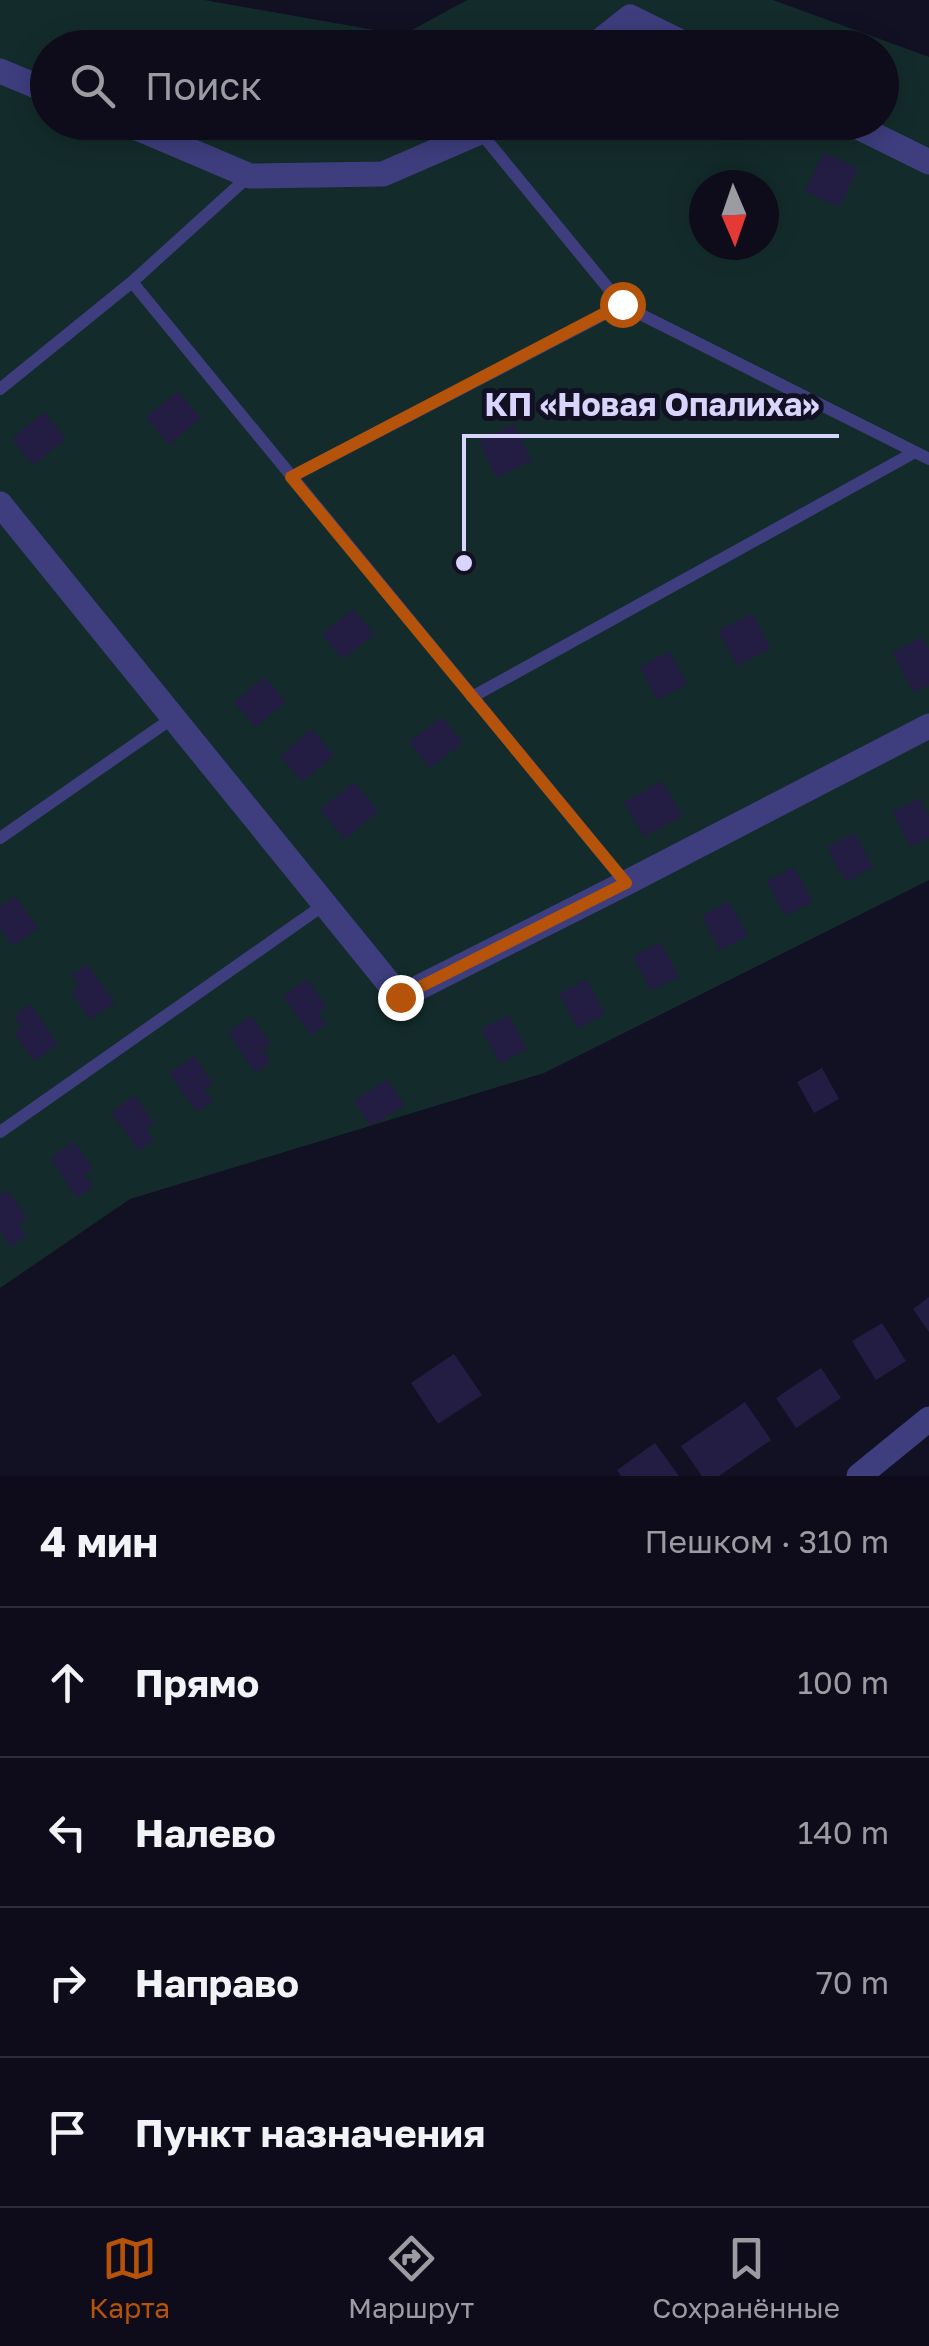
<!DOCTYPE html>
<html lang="ru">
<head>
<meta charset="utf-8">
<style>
  body { margin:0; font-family:"Golos Text",sans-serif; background:#1c1a27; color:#f1f3f6 }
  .compass { position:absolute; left:689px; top:170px; width:90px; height:90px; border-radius:50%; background:#0e0c1a; box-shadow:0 5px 25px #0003; rotate:178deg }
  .stop { position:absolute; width:30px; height:30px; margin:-22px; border:8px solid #b45309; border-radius:50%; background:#fff }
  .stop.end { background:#b45309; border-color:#fff; box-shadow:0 2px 10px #0008 }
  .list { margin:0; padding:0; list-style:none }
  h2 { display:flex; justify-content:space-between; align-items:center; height:130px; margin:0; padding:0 40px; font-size:42px }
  h2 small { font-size:32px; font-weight:400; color:#9b9ba2 }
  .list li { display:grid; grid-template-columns:65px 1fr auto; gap:30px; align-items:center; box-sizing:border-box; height:150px; padding:0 40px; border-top:2px solid #2e2c39 }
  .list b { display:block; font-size:38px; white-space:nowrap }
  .list em { font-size:32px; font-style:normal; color:#9b9ba2 }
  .icon { flex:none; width:55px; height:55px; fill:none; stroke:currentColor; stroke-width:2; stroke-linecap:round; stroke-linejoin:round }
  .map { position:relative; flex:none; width:929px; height:1476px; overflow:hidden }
  .search { position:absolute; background:#0e0c1a; box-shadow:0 5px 25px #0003; left:30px; right:30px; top:30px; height:110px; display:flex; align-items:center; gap:25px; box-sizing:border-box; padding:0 35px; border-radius:55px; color:#9b9ba2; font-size:38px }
  .sheet { height:730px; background:#0e0c1a }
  nav { display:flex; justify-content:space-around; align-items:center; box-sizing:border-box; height:140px; border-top:2px solid #2e2c39; background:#0e0c1a; font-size:28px; color:#9b9ba2 }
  nav a { display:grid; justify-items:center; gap:5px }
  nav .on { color:#b45309 }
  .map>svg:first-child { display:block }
  .green { fill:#132c2b; fill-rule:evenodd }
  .building { fill:#231d43 }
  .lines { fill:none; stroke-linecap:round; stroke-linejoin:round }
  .service { stroke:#3e3e7f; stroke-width:12 }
  .minor { stroke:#3e3e7f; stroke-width:25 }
  .route { stroke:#b45309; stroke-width:12 }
  .leader { fill:none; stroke:#d8d4fc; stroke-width:4 }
  .callout-dot { fill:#d8d4fc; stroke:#121023; stroke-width:4 }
  .callout-label { font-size:32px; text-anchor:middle; font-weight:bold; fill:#d8d4fc; stroke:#121023; stroke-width:10; stroke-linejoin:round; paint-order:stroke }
</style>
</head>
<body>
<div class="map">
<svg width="929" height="1476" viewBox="0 0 929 1476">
  <rect width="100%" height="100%" fill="#121023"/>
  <path class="green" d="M 0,0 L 204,0 L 403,35 L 467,0 L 773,0 L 929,57 L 929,880 L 544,1073 L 130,1199 L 0,1288 ZM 48,48 L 882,48 L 882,122 L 48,122 ZM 704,185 L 764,185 L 764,245 L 704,245 Z"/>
  <path class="building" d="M 824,152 L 858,169 L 839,207 L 805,191 Z
    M 178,391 L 201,418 L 169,445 L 146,417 Z
    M 44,412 L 66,439 L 33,465 L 12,438 Z
    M 514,424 L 532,461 L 496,478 L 479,441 Z
    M 353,609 L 374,634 L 342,659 L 322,634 Z
    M 752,613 L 771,648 L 737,666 L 718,631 Z
    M 922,637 L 929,649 L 929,685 L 914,693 L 892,653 Z
    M 670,651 L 687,684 L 657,700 L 640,666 Z
    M 265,677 L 286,702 L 255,727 L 234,702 Z
    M 442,717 L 463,742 L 430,768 L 409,742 Z
    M 311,729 L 334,755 L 302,782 L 280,756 Z
    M 662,781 L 682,816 L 644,837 L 624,802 Z
    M 354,782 L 378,811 L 345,839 L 320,810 Z
    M 919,798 L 929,816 L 929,838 L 910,847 L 892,812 Z
    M 855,833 L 873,867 L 846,882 L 827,847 Z
    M 794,867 L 813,902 L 785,916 L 767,881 Z
    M 15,896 L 38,928 L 13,946 L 0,928 L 0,907 Z
    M 729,901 L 748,936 L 720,950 L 702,916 Z
    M 660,942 L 679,977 L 651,991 L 633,956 Z
    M 87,964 L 115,1003 L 90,1020 L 71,992 L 79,986 L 71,975 Z
    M 307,979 L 327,1007 L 318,1013 L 326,1024 L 311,1035 L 283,996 Z
    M 587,979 L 605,1014 L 578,1029 L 559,994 Z
    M 30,1004 L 58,1044 L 34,1061 L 14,1033 L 22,1027 L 14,1016 Z
    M 509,1015 L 527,1049 L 500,1064 L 481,1029 Z
    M 251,1016 L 271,1044 L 263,1050 L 271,1062 L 255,1073 L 228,1033 Z
    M 194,1056 L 213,1084 L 204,1089 L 213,1101 L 197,1112 L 169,1073 Z
    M 822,1068 L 839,1099 L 814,1113 L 797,1082 Z
    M 387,1079 L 405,1105 L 371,1126 L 354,1101 Z
    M 135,1095 L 154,1123 L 146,1129 L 154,1140 L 139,1151 L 111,1112 Z
    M 74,1141 L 93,1169 L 85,1175 L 93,1186 L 77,1198 L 50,1158 Z
    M 7,1190 L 27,1218 L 18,1224 L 26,1235 L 11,1247 L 0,1231 L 0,1195 Z
    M 929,1297 L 929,1332 L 913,1309 Z
    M 882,1323 L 906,1361 L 876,1380 L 852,1341 Z
    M 454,1354 L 482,1395 L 438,1424 L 411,1383 Z
    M 821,1368 L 841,1398 L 796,1428 L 776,1398 Z
    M 745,1402 L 771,1440 L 719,1476 L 702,1476 L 681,1446 Z
    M 655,1443 L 679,1476 L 621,1476 L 617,1470 Z"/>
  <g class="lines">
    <path class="service" d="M 480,132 L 622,305 L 929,459
      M 132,282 L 626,883
      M 0,389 L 132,282 L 249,176
      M 291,477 L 622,305
      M 472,697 L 915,452
      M 0,838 L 174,717
      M 0,1132 L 325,904"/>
    <path class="minor" d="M 591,48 L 630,17 L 693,48
      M 0,71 L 48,91
      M 123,122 L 250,176 L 383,174 L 480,132 L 492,122
      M 848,122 L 929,162
      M 0,504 L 400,997 L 626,883 L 929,726
      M 859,1476 L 929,1419"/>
  </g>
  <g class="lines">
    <path class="route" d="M 400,997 L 626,883 L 291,477 L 622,304"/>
  </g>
  <path class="leader" d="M464 563L464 436H839"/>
  <circle class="callout-dot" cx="464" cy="563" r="10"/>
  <g class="callout-label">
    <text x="652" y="416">КП «Новая Опалиха»</text>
  </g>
</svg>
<svg class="compass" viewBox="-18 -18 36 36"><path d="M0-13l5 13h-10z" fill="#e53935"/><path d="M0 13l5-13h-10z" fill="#9b9ba2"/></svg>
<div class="stop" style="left:622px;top:304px"></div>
<div class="stop end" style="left:400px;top:997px"></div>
<div class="search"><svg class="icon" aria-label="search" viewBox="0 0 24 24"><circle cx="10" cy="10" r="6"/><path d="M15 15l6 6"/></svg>Поиск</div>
</div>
<section class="sheet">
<h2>4 мин<small>Пешком · 310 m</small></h2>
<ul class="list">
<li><svg class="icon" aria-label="ahead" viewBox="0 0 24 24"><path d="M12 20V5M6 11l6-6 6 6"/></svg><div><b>Прямо</b></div><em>100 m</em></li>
<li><svg class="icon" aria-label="left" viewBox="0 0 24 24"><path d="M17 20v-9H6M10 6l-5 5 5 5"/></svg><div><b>Налево</b></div><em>140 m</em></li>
<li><svg class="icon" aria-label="right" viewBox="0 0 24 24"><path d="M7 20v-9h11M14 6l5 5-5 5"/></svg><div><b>Направо</b></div><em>70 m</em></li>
<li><svg class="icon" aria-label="arrive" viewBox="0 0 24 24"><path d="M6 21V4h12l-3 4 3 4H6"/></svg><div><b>Пункт назначения</b></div></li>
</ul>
</section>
<nav>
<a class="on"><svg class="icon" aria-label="map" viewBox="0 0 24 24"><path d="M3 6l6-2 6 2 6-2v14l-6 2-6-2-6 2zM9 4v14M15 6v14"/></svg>Карта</a>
<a><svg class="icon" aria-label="directions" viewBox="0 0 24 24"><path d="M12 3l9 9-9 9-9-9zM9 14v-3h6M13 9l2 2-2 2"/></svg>Маршрут</a>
<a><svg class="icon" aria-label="saved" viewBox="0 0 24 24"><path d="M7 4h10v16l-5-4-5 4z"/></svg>Сохранённые</a>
</nav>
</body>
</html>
